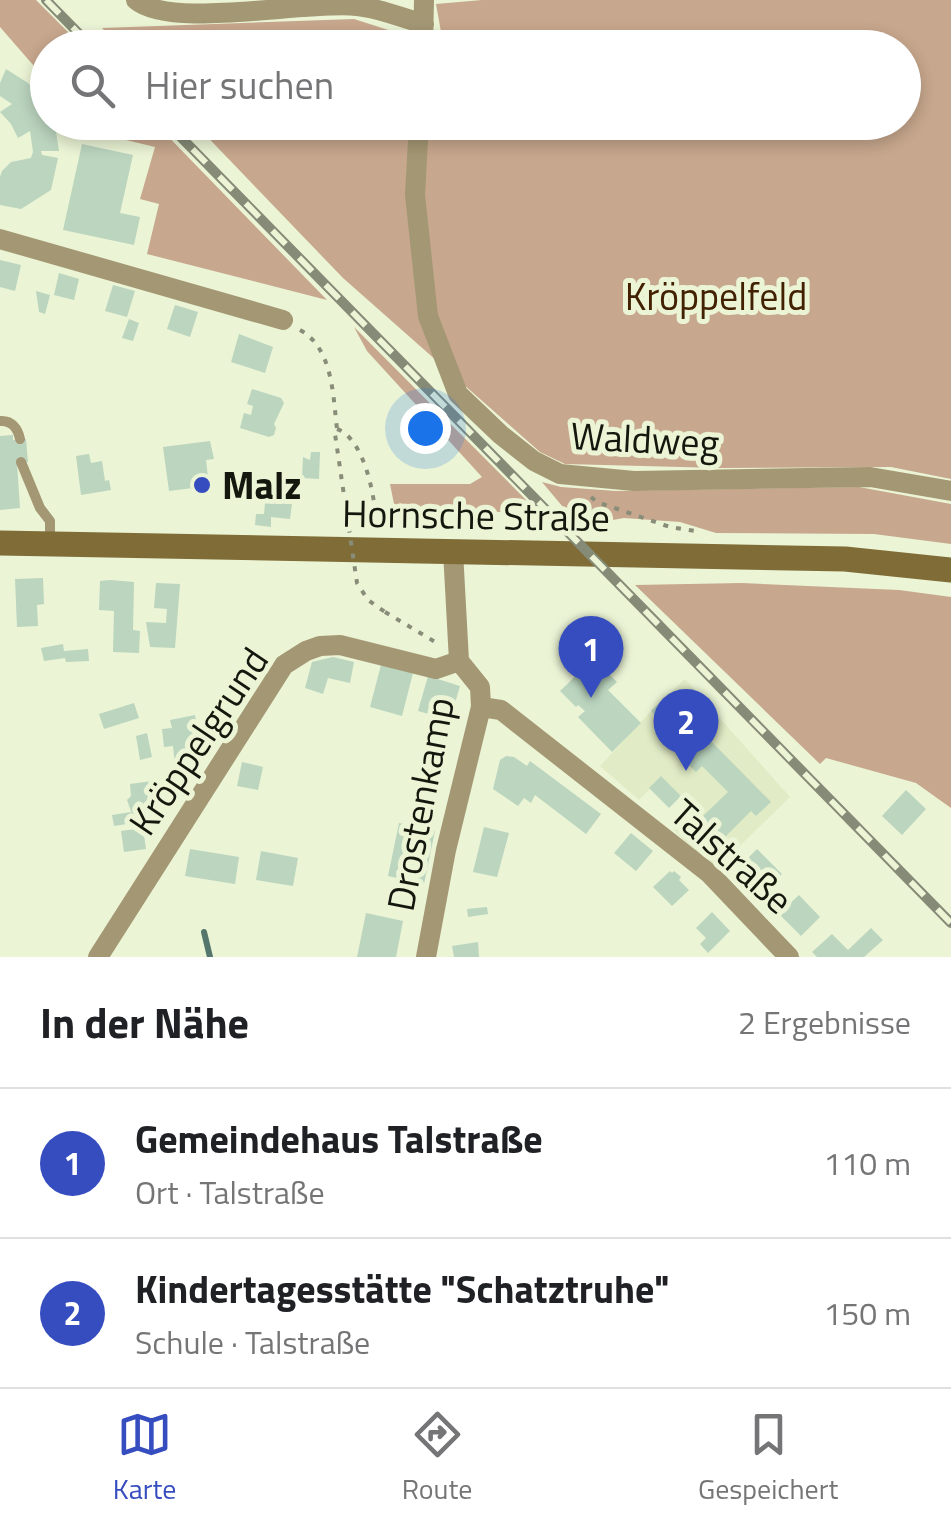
<!DOCTYPE html>
<html lang="de">
<head>
<meta charset="utf-8">
<style>
  body { margin:0; font-family:"Titillium Web",sans-serif; background:#f6f6f6; color:#202124 }
  .you { position:absolute; left:425px; top:428px; width:35px; height:35px; margin:-25px; border:8px solid #fff; border-radius:50%; background:#1a73e8; box-shadow:0 0 0 15px #1a73e833 }
  .badge { display:grid; place-items:center; width:65px; height:65px; border-radius:50%; background:#364dbf; color:#fff; font-size:32px; font-weight:700 }
  .pin { position:absolute; translate:-50% -82px; filter:drop-shadow(0 2px 5px #0008) }
  .pin::after { content:''; position:absolute; top:52px; width:35px; height:30px; background:inherit; clip-path:polygon(0 0,100% 0,50% 100%) }
  .list { margin:0; padding:0; list-style:none }
  h2 { display:flex; justify-content:space-between; align-items:center; height:130px; margin:0; padding:0 40px; font-size:42px }
  h2 small { font-size:32px; font-weight:400; color:#757577 }
  .list li { display:grid; grid-template-columns:65px 1fr auto; gap:30px; align-items:center; box-sizing:border-box; height:150px; padding:0 40px; border-top:2px solid #e0e0e0 }
  .list b { display:block; font-size:38px; white-space:nowrap }
  .list p { margin:0; font-size:32px; white-space:nowrap; color:#757577 }
  .list em { font-size:32px; font-style:normal; color:#757577 }
  .icon { flex:none; width:55px; height:55px; fill:none; stroke:currentColor; stroke-width:2; stroke-linecap:round; stroke-linejoin:round }
  .map { position:relative; flex:none; width:951px; height:957px; overflow:hidden }
  .search { position:absolute; background:#fff; box-shadow:0 5px 15px #0003; left:30px; right:30px; top:30px; height:110px; display:flex; align-items:center; gap:25px; box-sizing:border-box; padding:0 35px; border-radius:55px; color:#757577; font-size:38px }
  .sheet { height:430px; background:#fff }
  nav { display:flex; justify-content:space-around; align-items:center; box-sizing:border-box; height:140px; border-top:2px solid #e0e0e0; background:#fff; font-size:28px; color:#757577 }
  nav a { display:grid; justify-items:center; gap:5px }
  nav .on { color:#364dbf }
  .map>svg:first-child { display:block }
  .built { fill:#e1ebc5 }
  .forest { fill:#c7a78d }
  .lines { fill:none; stroke-linecap:round; stroke-linejoin:round }
  .stream { stroke:#54766c; stroke-width:6 }
  .building { fill:#bbd5bf }
  .path { stroke:#878d78; stroke-width:4; stroke-dasharray:5 8; stroke-linecap:butt }
  .lane { stroke:#a49774; stroke-width:10 }
  .street { stroke:#a49774; stroke-width:20 }
  .secondary { stroke:#7f6c37; stroke-width:25 }
  .rail-casing { stroke:#858b76; stroke-width:10 }
  .rail { stroke:#ebf4d5; stroke-width:6; stroke-dasharray:19; stroke-linecap:butt }
  .path-bridge { stroke:#878d78; stroke-width:4; stroke-dasharray:5 8; stroke-linecap:butt }
  .poi-dot { fill:#364dbf; stroke:#ebf4d5; stroke-width:4 }
  .labels { text-anchor:middle; dominant-baseline:central; stroke-width:10; stroke-linejoin:round; paint-order:stroke }
  .park-label { font-size:38px; fill:#412101; stroke:#ebf4d5 }
  .street-label { font-size:38px; fill:#14170d; stroke:#ebf4d5 }
  .poi-label { font-size:38px; font-weight:bold; fill:#14170d; stroke:#ebf4d5; text-anchor:start }
</style>
</head>
<body>
<div class="map">
<svg width="951" height="957" viewBox="0 0 951 957">
  <rect width="100%" height="100%" fill="#ebf4d5"/>
  <path class="built" d="M 685,679 L 790,797 L 714,871 L 674,830 L 694,809 L 662,777 L 639,800 L 600,766 L 651,711 Z"/>
  <path class="forest" d="M 0,0 L 36,0 L 83,47 L 48,48 L 47,81 L 0,27 Z
    M 482,0 L 951,0 L 951,479 L 891,467 L 720,468 L 565,464 L 540,452 L 343,278 L 194,123 L 904,122 L 904,48 L 121,48 L 102,28 L 354,19 L 404,35 L 441,32 L 436,4 Z
    M 85,123 L 155,123 L 327,300 L 147,254 L 159,204 L 140,199 L 155,147 L 93,132 Z
    M 354,327 L 539,513 L 395,509 L 390,484 L 470,484 L 482,477 L 367,351 Z
    M 542,482 L 561,487 L 616,491 L 859,487 L 951,504 L 951,544 L 874,534 L 716,533 L 680,522 L 624,518 L 579,526 Z
    M 742,583 L 899,590 L 951,597 L 951,808 L 916,783 L 826,758 L 820,764 L 635,585 Z"/>
  <g class="lines">
    <path class="stream" d="M 204,932 L 210,957"/>
  </g>
  <path class="building" d="M 6,69 L 28,83 L 44,102 L 48,110 L 48,122 L 53,122 L 55,125 L 59,151 L 41,151 L 42,155 L 58,158 L 51,190 L 21,209 L 0,205 L 0,177 L 2,171 L 11,162 L 31,158 L 33,152 L 30,131 L 18,138 L 11,124 L 0,112 L 12,104 L 0,96 L 0,83 Z
    M 82,144 L 133,155 L 120,213 L 140,217 L 134,245 L 63,230 Z
    M 0,260 L 21,265 L 15,291 L 0,287 Z
    M 59,273 L 79,279 L 74,300 L 54,295 Z
    M 113,285 L 135,291 L 127,317 L 105,311 Z
    M 36,291 L 50,295 L 45,314 L 39,312 Z
    M 175,305 L 198,312 L 190,337 L 167,329 Z
    M 129,319 L 139,323 L 133,341 L 122,338 Z
    M 239,334 L 273,347 L 265,373 L 231,362 Z
    M 252,389 L 281,398 L 284,403 L 274,424 L 276,428 L 274,435 L 269,437 L 240,428 L 244,413 L 251,415 L 253,406 L 247,404 Z
    M 13,435 L 13,440 L 26,439 L 28,462 L 17,463 L 20,508 L 0,510 L 0,436 Z
    M 210,441 L 214,459 L 206,460 L 209,486 L 169,491 L 163,447 Z
    M 311,452 L 320,452 L 319,479 L 302,478 L 303,457 L 310,460 Z
    M 89,454 L 91,463 L 102,461 L 105,481 L 109,480 L 111,490 L 81,495 L 76,456 Z
    M 278,487 L 285,488 L 284,495 L 293,496 L 290,519 L 271,517 L 271,527 L 255,525 L 256,514 L 264,514 L 266,493 L 277,494 Z
    M 43,578 L 44,604 L 37,605 L 38,626 L 17,627 L 15,579 Z
    M 110,580 L 134,582 L 133,630 L 140,631 L 139,653 L 113,652 L 114,611 L 99,610 L 100,581 Z
    M 156,583 L 180,584 L 175,648 L 150,647 L 146,622 L 166,623 L 167,609 L 154,608 Z
    M 602,633 L 621,652 L 604,669 L 617,682 L 608,690 L 641,723 L 612,752 L 578,717 L 585,711 L 578,705 L 576,707 L 560,691 L 584,668 L 575,659 Z
    M 63,644 L 64,651 L 88,649 L 89,661 L 66,662 L 65,658 L 44,661 L 41,648 Z
    M 333,657 L 354,662 L 350,683 L 328,678 L 323,694 L 305,688 L 312,662 Z
    M 381,665 L 413,673 L 402,716 L 370,707 Z
    M 428,676 L 460,686 L 444,740 L 426,734 L 432,715 L 418,711 Z
    M 669,693 L 707,735 L 706,736 L 771,802 L 756,816 L 751,811 L 710,852 L 681,823 L 695,809 L 702,817 L 728,792 L 702,766 L 696,772 L 655,731 L 663,723 L 651,711 Z
    M 134,703 L 139,718 L 104,729 L 99,714 Z
    M 195,715 L 201,763 L 175,766 L 173,746 L 164,747 L 162,729 L 172,728 L 170,720 Z
    M 147,733 L 152,757 L 140,760 L 136,736 Z
    M 506,756 L 514,757 L 527,766 L 530,761 L 601,814 L 586,834 L 535,795 L 531,803 L 524,798 L 518,806 L 493,789 L 500,760 Z
    M 242,762 L 263,767 L 258,790 L 237,786 Z
    M 661,776 L 681,796 L 669,808 L 649,788 Z
    M 152,781 L 157,782 L 159,797 L 153,798 L 155,811 L 132,814 L 127,800 L 131,796 L 130,784 Z
    M 906,790 L 926,809 L 902,835 L 882,816 Z
    M 131,812 L 133,823 L 114,826 L 112,815 Z
    M 399,823 L 435,831 L 424,884 L 388,876 Z
    M 484,827 L 509,833 L 497,877 L 473,872 Z
    M 143,828 L 146,849 L 124,852 L 121,831 Z
    M 631,833 L 653,851 L 636,871 L 614,853 Z
    M 190,849 L 239,857 L 235,884 L 185,876 Z
    M 757,849 L 782,874 L 763,893 L 752,881 L 749,885 L 735,871 Z
    M 261,851 L 298,858 L 293,886 L 256,880 Z
    M 670,871 L 672,873 L 674,871 L 681,877 L 679,880 L 689,890 L 672,906 L 653,887 Z
    M 799,895 L 820,917 L 801,936 L 779,914 Z
    M 487,907 L 488,914 L 468,917 L 467,909 Z
    M 712,912 L 730,931 L 708,953 L 700,944 L 706,938 L 696,928 Z
    M 366,913 L 403,921 L 396,957 L 357,957 Z
    M 871,928 L 883,940 L 864,957 L 817,957 L 812,952 L 832,934 L 848,950 Z
    M 478,942 L 479,957 L 454,957 L 452,946 Z"/>
  <g class="lines">
    <path class="path" d="M 300,330 C 333,348 333,396 337,429 L 335,434 L 345,502
      M 337,429 C 365,439 376,500 376,526
      M 591,497 L 597,502 L 670,527 L 695,531 L 700,534
      M 385,612 L 437,643"/>
    <path class="lane" d="M 0,421 C 12,420 18,429 20,439
      M 21,462 L 40,508 L 50,521 L 50,543"/>
    <path class="street" d="M 136,0 C 171,30 307,0 357,6 C 379,8 402,18 424,24
      M 423,48 L 424,0
      M 419,122 L 415,195 L 428,316 L 458,394 L 501,435 L 534,461 L 560,474 L 634,481 L 870,477 L 951,491
      M 0,239 L 283,320
      M 481,707 L 501,710 L 710,874 L 789,957
      M 98,957 L 284,665 L 306,651 L 320,646 L 340,645 L 436,669 L 459,661
      M 426,957 L 446,850 L 481,707 L 480,687 L 459,661 L 453,551"/>
    <path class="secondary" d="M 0,543 L 845,559 L 951,570"/>
    <defs>
      <path id="rail" d="M 46,0 L 93,48
        M 166,122 L 951,923"/>
    </defs>
    <use href="#rail" class="rail-casing"/>
    <use href="#rail" class="rail"/>
    <path class="path-bridge" d="M 345,502 L 357,583 L 368,600 L 385,612"/>
  </g>
  <circle class="poi-dot" cx="202" cy="485" r="10"/>
  <g class="labels">
    <g class="park-label">
      <text x="716" y="296">Kröppelfeld</text>
    </g>
    <g class="street-label">
      <text transform="translate(645 439) rotate(3)">Waldweg</text>
      <text transform="translate(476 515) rotate(1)">Hornsche Straße</text>
      <text transform="translate(198 741) rotate(-56)">Kröppelgrund</text>
      <text transform="translate(420 804) rotate(-79)">Drostenkamp</text>
      <text transform="translate(732 856) rotate(42)">Talstraße</text>
    </g>
    <g class="poi-label">
      <text x="222" y="485">Malz</text>
    </g>
  </g>
</svg>
<div class="you"></div>
<div class="pin badge" style="left:591px;top:698px">1</div>
<div class="pin badge" style="left:686px;top:771px">2</div>
<div class="search"><svg class="icon" aria-label="search" viewBox="0 0 24 24"><circle cx="10" cy="10" r="6"/><path d="M15 15l6 6"/></svg>Hier suchen</div>
</div>
<section class="sheet">
<h2>In der Nähe<small>2 Ergebnisse</small></h2>
<ul class="list">
<li><span class="badge">1</span><div><b>Gemeindehaus Talstraße</b><p>Ort · Talstraße</p></div><em>110 m</em></li>
<li><span class="badge">2</span><div><b>Kindertagesstätte &quot;Schatztruhe&quot;</b><p>Schule · Talstraße</p></div><em>150 m</em></li>
</ul>
</section>
<nav>
<a class="on"><svg class="icon" aria-label="map" viewBox="0 0 24 24"><path d="M3 6l6-2 6 2 6-2v14l-6 2-6-2-6 2zM9 4v14M15 6v14"/></svg>Karte</a>
<a><svg class="icon" aria-label="directions" viewBox="0 0 24 24"><path d="M12 3l9 9-9 9-9-9zM9 14v-3h6M13 9l2 2-2 2"/></svg>Route</a>
<a><svg class="icon" aria-label="saved" viewBox="0 0 24 24"><path d="M7 4h10v16l-5-4-5 4z"/></svg>Gespeichert</a>
</nav>
</body>
</html>
